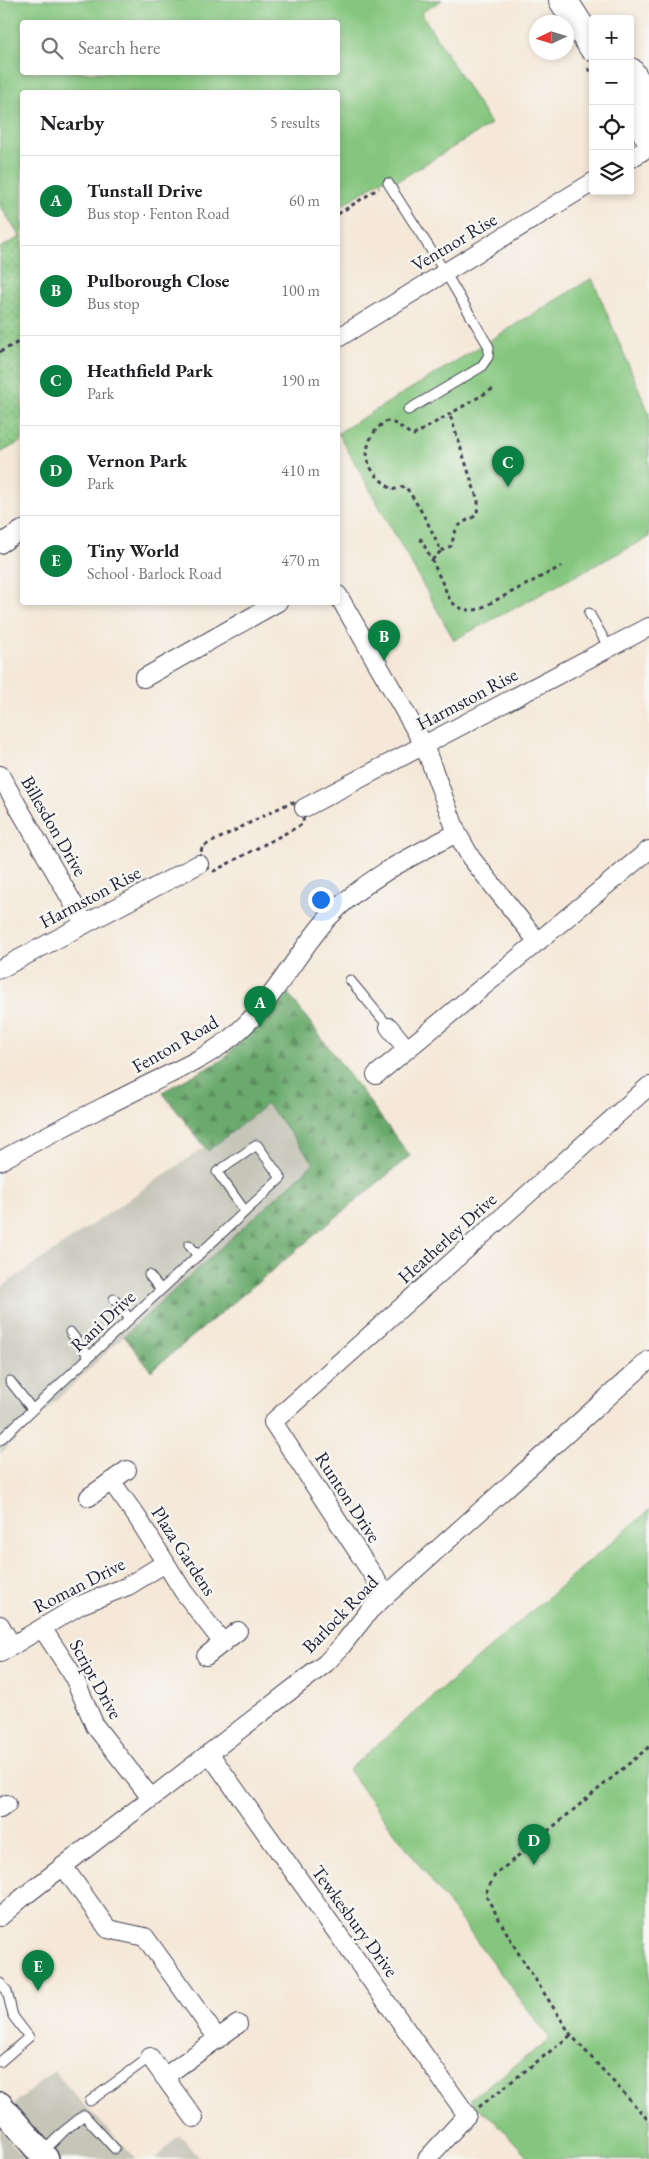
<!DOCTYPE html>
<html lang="en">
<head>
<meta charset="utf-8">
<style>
  body { margin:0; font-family:"EB Garamond",serif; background:#f6f6f6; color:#202124 }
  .controls { position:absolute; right:15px; top:15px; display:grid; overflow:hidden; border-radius:5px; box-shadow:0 2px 8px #0003 }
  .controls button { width:45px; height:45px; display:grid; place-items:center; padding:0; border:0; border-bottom:1px solid #e0e0e0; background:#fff; color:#202124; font:25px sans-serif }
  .compass { position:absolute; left:529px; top:15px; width:45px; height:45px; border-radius:50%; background:#fff; box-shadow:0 2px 8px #0003; rotate:266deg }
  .you { position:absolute; left:320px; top:899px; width:18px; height:18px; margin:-12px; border:4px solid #fff; border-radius:50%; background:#1a73e8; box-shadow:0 0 0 8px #1a73e833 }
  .badge { display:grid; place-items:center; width:32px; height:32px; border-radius:50%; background:#0b8043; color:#fff; font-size:16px; font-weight:700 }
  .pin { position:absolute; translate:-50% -41px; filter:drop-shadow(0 1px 2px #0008) }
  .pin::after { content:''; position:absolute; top:26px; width:18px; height:15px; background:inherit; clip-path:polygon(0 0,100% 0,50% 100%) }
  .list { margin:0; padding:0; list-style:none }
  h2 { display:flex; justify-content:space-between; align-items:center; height:65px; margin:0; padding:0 20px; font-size:21px }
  h2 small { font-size:16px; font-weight:400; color:#757577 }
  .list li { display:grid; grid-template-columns:32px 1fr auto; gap:15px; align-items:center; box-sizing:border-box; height:90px; padding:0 20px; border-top:1px solid #e0e0e0 }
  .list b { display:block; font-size:19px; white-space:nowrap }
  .list p { margin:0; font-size:16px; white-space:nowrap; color:#757577 }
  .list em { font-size:16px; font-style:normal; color:#757577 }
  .icon { flex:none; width:28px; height:28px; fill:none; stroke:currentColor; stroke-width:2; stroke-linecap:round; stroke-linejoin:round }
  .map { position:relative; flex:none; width:649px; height:2159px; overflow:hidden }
  .search { position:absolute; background:#fff; box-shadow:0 2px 8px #0003; left:20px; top:20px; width:320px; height:55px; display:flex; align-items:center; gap:12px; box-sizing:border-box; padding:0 18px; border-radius:5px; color:#757577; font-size:19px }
  .panel { position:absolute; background:#fff; box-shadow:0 2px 8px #0003; left:20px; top:90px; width:320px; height:515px; border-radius:5px }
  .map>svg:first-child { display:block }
  .industrial { fill:#c5c5b8 }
  .green { fill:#84c67e; stroke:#53745c; fill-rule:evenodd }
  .forest { fill:url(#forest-firs); stroke:#466654 }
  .garden { fill:url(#garden-dots); stroke:#53745c }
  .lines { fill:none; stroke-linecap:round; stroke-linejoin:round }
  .service-casing { stroke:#424053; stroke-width:11 }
  .minor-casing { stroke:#424053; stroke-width:20 }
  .secondary-casing { stroke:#424053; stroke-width:28 }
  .trunk-casing { stroke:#424053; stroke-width:30 }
  .path { stroke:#424053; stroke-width:3; stroke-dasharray:4 4; stroke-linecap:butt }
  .service { stroke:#fff; stroke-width:9 }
  .minor { stroke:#fff; stroke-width:18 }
  .secondary { stroke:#fff; stroke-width:25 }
  .trunk { stroke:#fff; stroke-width:28 }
  .labels { text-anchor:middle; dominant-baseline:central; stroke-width:5; stroke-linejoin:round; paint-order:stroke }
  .street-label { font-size:19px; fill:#22223b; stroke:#f6f6f2 }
</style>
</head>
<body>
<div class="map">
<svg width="649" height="2159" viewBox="0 0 649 2159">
  <defs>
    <pattern id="forest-firs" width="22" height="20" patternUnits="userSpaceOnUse" patternTransform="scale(1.25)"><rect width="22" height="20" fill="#6bab6d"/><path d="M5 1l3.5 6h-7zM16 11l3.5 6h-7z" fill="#588b5b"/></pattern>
    <pattern id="garden-dots" width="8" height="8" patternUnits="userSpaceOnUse" patternTransform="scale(1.25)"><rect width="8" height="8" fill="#84c67e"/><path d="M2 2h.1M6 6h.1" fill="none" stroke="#6ca068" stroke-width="1.8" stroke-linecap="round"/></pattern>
  </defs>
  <rect width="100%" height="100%" fill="#f6f6f2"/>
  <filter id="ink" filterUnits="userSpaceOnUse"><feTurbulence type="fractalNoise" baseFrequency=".02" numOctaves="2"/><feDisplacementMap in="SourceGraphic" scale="10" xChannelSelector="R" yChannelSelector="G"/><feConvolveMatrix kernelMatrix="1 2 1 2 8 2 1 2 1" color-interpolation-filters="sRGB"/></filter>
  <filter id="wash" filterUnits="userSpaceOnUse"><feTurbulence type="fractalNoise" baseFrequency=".0096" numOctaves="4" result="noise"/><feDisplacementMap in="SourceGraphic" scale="20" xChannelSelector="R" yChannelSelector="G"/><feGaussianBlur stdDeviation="1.12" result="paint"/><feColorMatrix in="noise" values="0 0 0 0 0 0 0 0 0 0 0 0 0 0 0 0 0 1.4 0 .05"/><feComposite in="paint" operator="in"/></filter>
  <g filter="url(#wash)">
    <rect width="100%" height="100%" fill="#f5e8d8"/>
    <path class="industrial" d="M 267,1104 L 314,1163 L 124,1336 L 0,1454 L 0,1288 Z
      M 54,2071 L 77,2097 L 136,2159 L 57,2159 L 10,2107 Z
      M 0,2130 L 25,2159 L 0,2159 Z
      M 179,2135 L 200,2158 L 155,2159 Z"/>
    <path class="green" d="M 0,0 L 442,0 L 421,13 L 491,124 L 396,182 L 391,174 L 338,208 L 338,92 L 22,92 L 22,239 L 0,206 ZM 22,22 L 338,22 L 338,72 L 22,72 Z
      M 592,278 L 649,413 L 649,537 L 454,640 L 338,433 Z
      M 649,1510 L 649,2159 L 530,2159 L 494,2120 L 477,2108 L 470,2099 L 550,2039 L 348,1770 Z"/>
    <path class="forest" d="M 288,993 L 410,1156 L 151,1371 L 124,1336 L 314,1163 L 267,1104 L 208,1151 L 162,1092 L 222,1060 Z"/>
    <path class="garden" d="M 20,237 L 22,238 L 22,441 L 0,453 L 0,248 Z"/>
  </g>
  <g filter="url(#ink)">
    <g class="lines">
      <defs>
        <path id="service" d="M 388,183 L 445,272 L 489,347 L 488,357 L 481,367 L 408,410
          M 589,613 L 609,648
          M 350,980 L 389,1027
          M 189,1245 L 198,1256
          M 149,1275 L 161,1290
          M 114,1299 L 130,1319
          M 70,1332 L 89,1356
          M 10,1381 L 32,1409
          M 0,1440 L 281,1178 L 257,1145 L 217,1172 L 245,1211
          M 0,1983 L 7,1991 L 13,2016 L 29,2037 L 0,2062
          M 90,2101 L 150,2057
          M 42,2153 L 64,2131 L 84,2115 L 115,2149"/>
        <path id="minor" d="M 630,159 L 649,147
          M 338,338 L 593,182
          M 0,544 L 22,530
          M 338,595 L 424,745 L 457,833 L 471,858 L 538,942
          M 144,678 L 278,602
          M 0,775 L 85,924
          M 304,808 L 649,627
          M 0,969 L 199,864
          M 389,1027 L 407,1049
          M 376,1075 L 649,850
          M 0,1161 C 47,1134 96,1111 145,1086 C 171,1073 200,1061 224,1043 C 269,1011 292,958 328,918 C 364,879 410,857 457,833
          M 111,1481 L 137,1517 L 183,1591 L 223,1643
          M 89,1497 L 127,1470
          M 386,1595 L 273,1422 L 649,1086
          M 0,1625 L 12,1646
          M 42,1628 L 73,1675 L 95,1726 L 151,1798
          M 0,1653 L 80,1605 L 128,1586 L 165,1563
          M 206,1656 L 238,1631
          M 209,1753 L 467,2115 L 427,2159
          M 0,1809 L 7,1804
          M 63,1866 L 108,1929 L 145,1937 L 218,2039
          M 0,1917 L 22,1898 L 326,1663 L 340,1648 L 370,1610 L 649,1360
          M 150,2057 L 194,2118
          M 164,2077 L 238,2024"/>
        <path id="secondary" d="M 0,2105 L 46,2159"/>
        <path id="trunk" d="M 563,0 L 593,47
          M 630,72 L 649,102
          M 630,106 L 649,136"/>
      </defs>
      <use href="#service" class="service-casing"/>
      <use href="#minor" class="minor-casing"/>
      <use href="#secondary" class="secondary-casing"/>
      <use href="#trunk" class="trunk-casing"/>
      <path class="path" d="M 588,68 L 593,75
        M 338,214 L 379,188
        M 0,352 L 22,340
        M 420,538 L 432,560 L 450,600 C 458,609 467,612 479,609 L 562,566
        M 441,551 L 451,546 C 453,540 454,532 458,527 C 467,516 479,523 478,501 L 450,415
        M 432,560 L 441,551 C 431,528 420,507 405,486 L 392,490 C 387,485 380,480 375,474 C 360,456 368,432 387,421 C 399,423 403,431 414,435 L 496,387
        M 291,802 L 304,808 L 303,824 L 214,871 L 199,864 L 202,847 Z
        M 649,1747 L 495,1875 L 485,1894 L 517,1951 L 571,2035 L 649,2121
        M 479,2107 L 571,2035"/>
      <use href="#service" class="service"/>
      <use href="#minor" class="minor"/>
      <use href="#secondary" class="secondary"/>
      <use href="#trunk" class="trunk"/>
    </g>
  </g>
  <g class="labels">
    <g class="street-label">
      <text transform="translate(454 242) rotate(-31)">Ventnor Rise</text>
      <text transform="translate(467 699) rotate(-28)">Harmston Rise</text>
      <text transform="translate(54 826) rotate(60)">Billesdon Drive</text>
      <text transform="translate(90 897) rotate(-28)">Harmston Rise</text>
      <text transform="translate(175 1044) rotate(-30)">Fenton Road</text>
      <text transform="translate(447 1238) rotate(-42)">Heatherley Drive</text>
      <text transform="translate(103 1321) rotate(-43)">Rani Drive</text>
      <text transform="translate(348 1497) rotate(57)">Runton Drive</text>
      <text transform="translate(184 1551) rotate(57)">Plaza Gardens</text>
      <text transform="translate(79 1585) rotate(-27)">Roman Drive</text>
      <text transform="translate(340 1614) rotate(-46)">Barlock Road</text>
      <text transform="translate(96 1679) rotate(61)">Script Drive</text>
      <text transform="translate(355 1921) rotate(54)">Tewkesbury Drive</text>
    </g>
  </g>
</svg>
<div class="controls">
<button>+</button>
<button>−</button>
<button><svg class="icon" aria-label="locate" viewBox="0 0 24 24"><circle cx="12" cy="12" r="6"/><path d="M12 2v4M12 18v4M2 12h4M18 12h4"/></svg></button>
<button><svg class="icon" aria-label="layers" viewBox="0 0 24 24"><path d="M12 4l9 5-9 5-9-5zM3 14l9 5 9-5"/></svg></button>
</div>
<svg class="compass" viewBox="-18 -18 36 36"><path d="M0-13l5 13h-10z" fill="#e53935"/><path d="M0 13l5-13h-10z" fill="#757577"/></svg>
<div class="you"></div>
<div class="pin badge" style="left:260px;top:1027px">A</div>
<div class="pin badge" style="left:384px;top:661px">B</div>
<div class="pin badge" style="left:508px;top:487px">C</div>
<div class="pin badge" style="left:534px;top:1865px">D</div>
<div class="pin badge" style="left:38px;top:1991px">E</div>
<div class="search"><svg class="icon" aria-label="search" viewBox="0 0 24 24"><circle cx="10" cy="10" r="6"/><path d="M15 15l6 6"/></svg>Search here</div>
<section class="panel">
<h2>Nearby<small>5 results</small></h2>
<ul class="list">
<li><span class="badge">A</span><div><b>Tunstall Drive</b><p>Bus stop · Fenton Road</p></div><em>60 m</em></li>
<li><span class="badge">B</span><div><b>Pulborough Close</b><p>Bus stop</p></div><em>100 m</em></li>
<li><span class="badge">C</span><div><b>Heathfield Park</b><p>Park</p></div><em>190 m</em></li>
<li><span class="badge">D</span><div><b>Vernon Park</b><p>Park</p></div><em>410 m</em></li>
<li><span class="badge">E</span><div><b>Tiny World</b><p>School · Barlock Road</p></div><em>470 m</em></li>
</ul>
</section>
</div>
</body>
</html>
